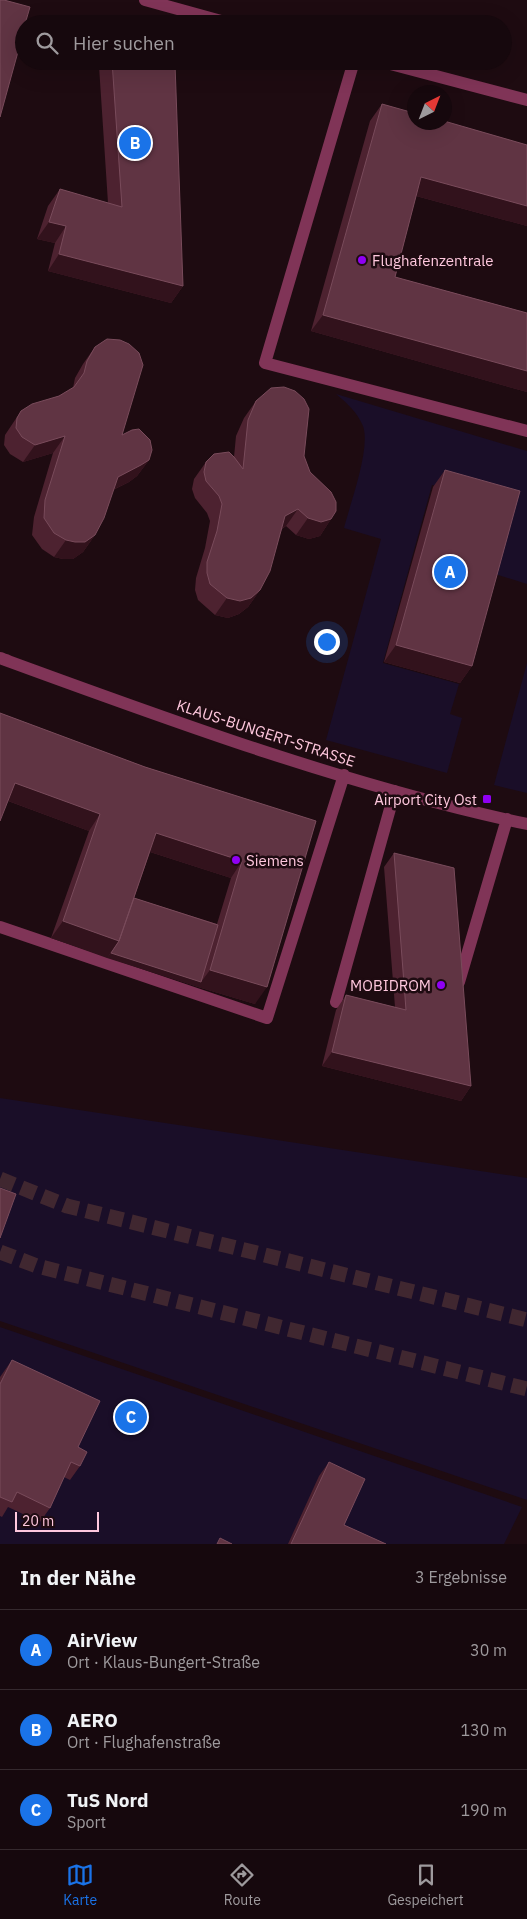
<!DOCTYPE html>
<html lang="de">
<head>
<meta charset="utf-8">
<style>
  body { margin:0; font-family:"IBM Plex Sans",sans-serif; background:#1f1116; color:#f1f3f6 }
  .compass { position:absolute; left:407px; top:85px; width:45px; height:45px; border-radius:50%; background:#16080d; box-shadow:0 5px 20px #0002; rotate:42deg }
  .scale { position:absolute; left:15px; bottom:12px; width:84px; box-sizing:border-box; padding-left:5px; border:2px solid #ffc8de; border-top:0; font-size:14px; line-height:18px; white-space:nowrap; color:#ffc8de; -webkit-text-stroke:4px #1e0b11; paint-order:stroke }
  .you { position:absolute; left:326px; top:641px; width:18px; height:18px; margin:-12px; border:4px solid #fff; border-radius:50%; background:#1a73e8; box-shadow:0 0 0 8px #1a73e833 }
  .badge { display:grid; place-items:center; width:32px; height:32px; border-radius:50%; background:#1a73e8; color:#fff; font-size:16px; font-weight:700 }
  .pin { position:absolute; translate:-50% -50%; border:2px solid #fff; box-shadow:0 1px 5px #0006 }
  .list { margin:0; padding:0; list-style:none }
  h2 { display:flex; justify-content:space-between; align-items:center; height:65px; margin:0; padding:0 20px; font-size:21px }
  h2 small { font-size:16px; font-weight:400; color:#9e9a9d }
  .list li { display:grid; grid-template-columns:32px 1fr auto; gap:15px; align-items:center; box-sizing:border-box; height:80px; padding:0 20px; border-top:1px solid #35292e }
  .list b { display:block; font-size:19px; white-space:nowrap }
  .list p { margin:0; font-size:16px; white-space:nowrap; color:#9e9a9d }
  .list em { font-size:16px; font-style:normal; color:#9e9a9d }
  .icon { flex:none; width:28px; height:28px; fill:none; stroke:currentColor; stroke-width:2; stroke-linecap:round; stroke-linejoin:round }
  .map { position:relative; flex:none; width:527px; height:1544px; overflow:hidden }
  .search { position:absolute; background:#16080d; box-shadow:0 5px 20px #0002; left:15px; right:15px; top:15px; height:55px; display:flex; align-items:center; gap:12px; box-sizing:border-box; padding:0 18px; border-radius:28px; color:#9e9a9d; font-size:19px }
  .sheet { height:305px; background:#16080d }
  nav { display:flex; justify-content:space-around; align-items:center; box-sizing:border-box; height:70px; border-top:1px solid #35292e; background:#16080d; font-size:14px; color:#9e9a9d }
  nav a { display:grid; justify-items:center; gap:2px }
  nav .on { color:#1a73e8 }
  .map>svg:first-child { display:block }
  .grass { fill:#1a0e28 }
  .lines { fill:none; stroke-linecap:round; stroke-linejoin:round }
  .highway-tunnel { stroke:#402730; stroke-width:15; stroke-dasharray:15 8; stroke-linecap:butt }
  .minor { stroke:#803457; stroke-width:12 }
  .wall { fill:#4d2230; fill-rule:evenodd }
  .shaded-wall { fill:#32121c }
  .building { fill:#603443; stroke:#794b5b }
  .poi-dot { fill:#9000f3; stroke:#1e0b11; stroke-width:2 }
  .labels { text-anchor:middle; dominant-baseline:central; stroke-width:5; stroke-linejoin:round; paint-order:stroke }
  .poi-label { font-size:15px; fill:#ffc8de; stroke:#1e0b11; text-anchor:start }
  .street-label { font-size:15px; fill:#ffc8de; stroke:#1e0b11 }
</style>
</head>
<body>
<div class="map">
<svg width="527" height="1544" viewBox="0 0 527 1544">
  <rect width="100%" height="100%" fill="#1e0b11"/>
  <path class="grass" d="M 336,394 L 527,451 L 527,584 L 492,573 L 509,506 L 432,485 L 383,663 L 459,684 L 450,714 L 462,718 L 447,773 L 326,740 L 381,539 L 344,528 C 350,504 371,448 363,426 C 357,412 347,403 336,394 Z
    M 527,663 L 527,793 L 494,785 Z
    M 0,1098 L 527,1178 L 527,1500 L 0,1321 Z
    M 0,1327 L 522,1507 L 504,1544 L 0,1544 Z"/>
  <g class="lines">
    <path class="highway-tunnel" d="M 0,1179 L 67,1206 L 527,1320
      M 0,1252 L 37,1266 L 527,1389"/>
    <path class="minor" d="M 145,0 L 232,24
      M 354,61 L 265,363 L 527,431
      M 379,61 L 527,100
      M 0,658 C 172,721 348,786 527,824
      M 0,927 L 267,1018 L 344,775
      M 459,982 L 507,819
      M 336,1002 L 395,791"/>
  </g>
  <path class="wall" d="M 103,61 L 163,61 L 183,286 L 171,303 L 48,271 L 55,243 L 37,239 L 48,206 L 60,189 L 108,203 L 99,66 Z
    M 382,104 L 527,145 L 527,226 L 416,196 L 395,277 L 527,313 L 527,392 L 311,331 L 370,121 Z
    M 95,347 L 122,435 L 149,460 L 137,476 L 129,482 L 113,490 L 95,535 L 83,552 L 73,559 L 63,559 L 54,557 L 42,549 L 32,535 L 34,517 L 53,453 L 23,462 L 10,454 L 4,445 L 5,435 L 21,411 L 59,396 L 73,388 L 75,378 L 83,364 Z
    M 256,401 L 304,456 L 310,472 L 331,519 L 320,536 L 309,539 L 296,535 L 286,526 L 282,529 L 260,590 L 248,607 L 239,614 L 228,618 L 215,615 L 198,600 L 195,590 L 196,578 L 205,548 L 210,521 L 207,513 L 195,498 L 192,489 L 194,479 L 206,462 L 234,457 L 236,436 L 244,418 Z
    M 445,470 L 472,666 L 460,683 L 384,662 L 433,487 Z
    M 0,713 L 145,767 L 316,821 L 255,1004 L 198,987 L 51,938 L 89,831 L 8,801 ZM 150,852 L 231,878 L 217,924 L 134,898 Z
    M 394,853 L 471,1086 L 461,1101 L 322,1066 L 336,1010 L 346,995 L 395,1007 L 384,867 Z
    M 12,1360 L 78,1447 L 80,1466 L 70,1480 L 64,1477 L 50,1508 L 40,1522 L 8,1507 L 2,1517 L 0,1516 L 0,1377 Z
    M 329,1462 L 344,1525 L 386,1544 L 288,1544 L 319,1476 Z"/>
  <path class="shaded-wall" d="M 421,177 L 527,206 L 527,226 L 409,194 Z
    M 49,222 L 66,226 L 55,243 L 37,239 Z
    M 59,254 L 183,286 L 171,303 L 48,271 Z
    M 323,315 L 527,371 L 527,392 L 311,331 Z
    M 65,436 L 53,453 L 23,462 L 35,445 Z
    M 149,460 L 137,476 L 129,482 L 106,493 L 118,477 Z
    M 298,509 L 286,526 L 273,533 L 285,516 Z
    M 308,518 L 331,519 L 320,536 L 309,539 L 296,535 Z
    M 95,535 L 83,552 L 73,559 L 63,559 L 54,557 L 66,540 Z
    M 260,590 L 248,607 L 239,614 L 228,618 L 215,615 L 227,598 Z
    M 396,645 L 472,666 L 460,683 L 384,662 Z
    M 15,783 L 100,814 L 89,831 L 3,799 Z
    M 156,833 L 242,861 L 231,878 L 144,850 Z
    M 63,921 L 119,941 L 107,958 L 51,938 Z
    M 111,953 L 201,982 L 210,970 L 267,987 L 255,1004 L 198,987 L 107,958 Z
    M 332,1052 L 471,1086 L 461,1101 L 322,1066 Z"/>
  <path class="building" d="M 0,0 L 4,0 L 30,7 L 25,24 L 24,24 L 24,30 L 0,117 Z
    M 112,61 L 163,61 L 175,64 L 183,286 L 59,254 L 66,226 L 49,222 L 60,189 L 122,207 Z
    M 382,104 L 414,113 L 414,122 L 444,122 L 444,121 L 527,145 L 527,206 L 421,177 L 395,277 L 527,313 L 527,371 L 323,315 Z
    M 107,339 L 120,340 L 129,344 L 139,353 L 143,365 L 122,435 L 132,430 L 139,429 L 150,440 L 152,450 L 149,460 L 141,465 L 118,477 L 104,518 L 95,535 L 85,542 L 75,542 L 66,540 L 54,533 L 44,518 L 45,500 L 65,436 L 35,445 L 22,437 L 16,428 L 17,418 L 21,411 L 32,404 L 59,396 L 74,387 L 84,373 L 87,361 L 95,347 Z
    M 284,387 L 295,391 L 304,399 L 309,409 L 304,456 L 310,472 L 331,492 L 336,502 L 336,511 L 331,519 L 321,522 L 308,518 L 298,509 L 285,516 L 270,571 L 260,590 L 251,598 L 240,601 L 227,598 L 210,584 L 207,573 L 207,562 L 217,531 L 222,504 L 219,496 L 206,481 L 204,472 L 206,462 L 214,454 L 229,452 L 234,457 L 243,469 L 248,420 L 256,401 L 271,388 Z
    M 445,470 L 520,491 L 472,666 L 396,645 Z
    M 0,713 L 145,767 L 316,821 L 267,987 L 210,970 L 242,861 L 156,833 L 119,941 L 63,921 L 100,814 L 15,783 L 0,821 Z
    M 394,853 L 454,868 L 471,1086 L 332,1052 L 346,995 L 406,1010 Z
    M 134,898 L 218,925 L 201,982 L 111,953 L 119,941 Z
    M 0,1188 L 16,1194 L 0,1238 Z
    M 12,1360 L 100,1401 L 78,1447 L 87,1452 L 80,1466 L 71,1462 L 50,1508 L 17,1492 L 12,1502 L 0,1497 L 0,1384 Z
    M 329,1462 L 365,1479 L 344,1525 L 386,1544 L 291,1544 Z
    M 220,1538 L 232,1544 L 217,1544 Z"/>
  <g class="poi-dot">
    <circle cx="362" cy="260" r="5"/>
    <rect x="482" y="794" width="10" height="10" rx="2.5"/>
    <circle cx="236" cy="860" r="5"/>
    <circle cx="441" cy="985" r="5"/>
  </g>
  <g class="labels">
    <g class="poi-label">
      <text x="372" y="260">Flughafenzentrale</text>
      <text x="477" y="799" text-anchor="end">Airport City Ost</text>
      <text x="246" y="860">Siemens</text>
      <text x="431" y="985" text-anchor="end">MOBIDROM</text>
    </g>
    <g class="street-label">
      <text transform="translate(266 733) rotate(18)">KLAUS-BUNGERT-STRASSE</text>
    </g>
  </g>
</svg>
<svg class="compass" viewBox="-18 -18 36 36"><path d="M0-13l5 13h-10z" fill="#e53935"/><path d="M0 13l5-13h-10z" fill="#9e9a9d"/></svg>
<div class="scale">20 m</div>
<div class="you"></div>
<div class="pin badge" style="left:450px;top:572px">A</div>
<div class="pin badge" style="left:135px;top:143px">B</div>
<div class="pin badge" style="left:131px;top:1417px">C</div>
<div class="search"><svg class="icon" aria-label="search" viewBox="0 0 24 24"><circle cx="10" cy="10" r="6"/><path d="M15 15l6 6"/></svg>Hier suchen</div>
</div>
<section class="sheet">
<h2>In der Nähe<small>3 Ergebnisse</small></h2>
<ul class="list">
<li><span class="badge">A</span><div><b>AirView</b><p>Ort · Klaus-Bungert-Straße</p></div><em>30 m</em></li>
<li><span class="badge">B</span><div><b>AERO</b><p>Ort · Flughafenstraße</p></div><em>130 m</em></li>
<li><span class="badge">C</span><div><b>TuS Nord</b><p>Sport</p></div><em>190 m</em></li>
</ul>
</section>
<nav>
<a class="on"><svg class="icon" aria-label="map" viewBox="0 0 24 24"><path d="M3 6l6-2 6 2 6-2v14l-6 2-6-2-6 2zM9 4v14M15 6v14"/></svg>Karte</a>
<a><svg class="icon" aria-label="directions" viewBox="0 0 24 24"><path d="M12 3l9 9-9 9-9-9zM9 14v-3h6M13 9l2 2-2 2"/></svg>Route</a>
<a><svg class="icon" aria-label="saved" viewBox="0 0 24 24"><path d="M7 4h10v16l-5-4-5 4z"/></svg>Gespeichert</a>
</nav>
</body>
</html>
